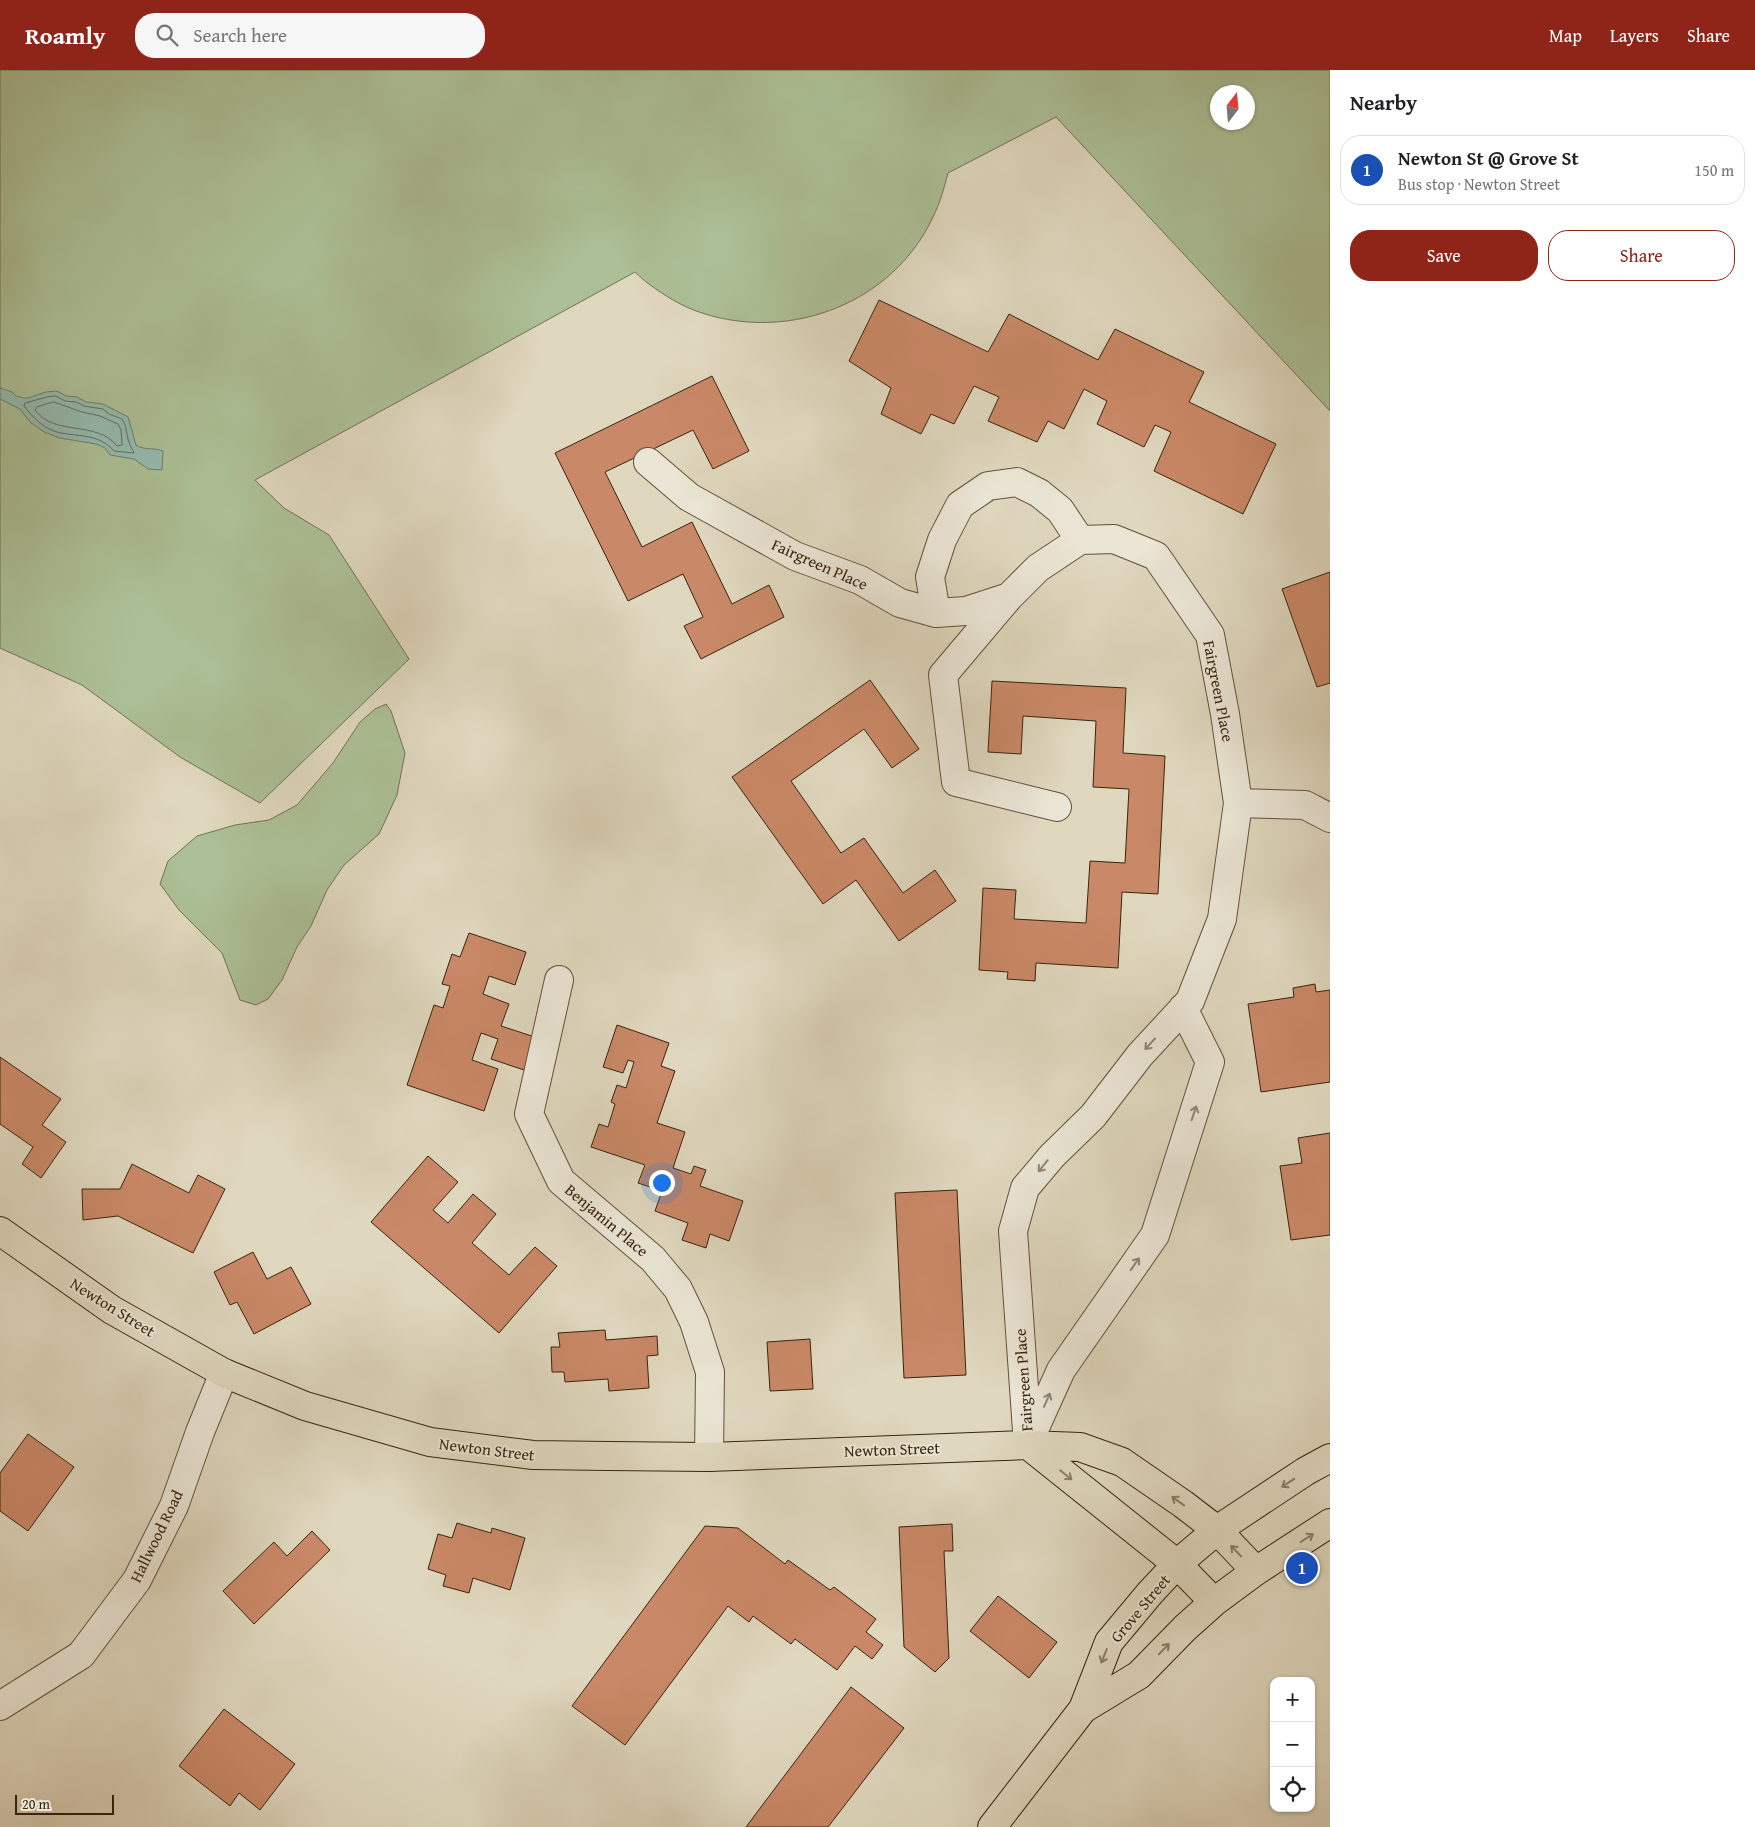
<!DOCTYPE html>
<html lang="en">
<head>
<meta charset="utf-8">
<style>
  body { margin:0; font-family:"Gentium Book Plus",serif; background:#f6f6f6; color:#202124 }
  .controls { position:absolute; right:15px; bottom:15px; display:grid; overflow:hidden; border-radius:10px; box-shadow:0 1px 4px #0004 }
  .controls button { width:45px; height:45px; display:grid; place-items:center; padding:0; border:0; border-bottom:1px solid #e0e0e0; background:#fff; color:#202124; font:25px sans-serif }
  .compass { position:absolute; left:1210px; top:15px; width:45px; height:45px; border-radius:50%; background:#fff; box-shadow:0 1px 4px #0004; rotate:16deg }
  .scale { position:absolute; left:15px; bottom:12px; width:99px; box-sizing:border-box; padding-left:5px; border:2px solid #3a240d; border-top:0; font-size:14px; line-height:18px; white-space:nowrap; color:#3a240d; -webkit-text-stroke:4px #eae5d5; paint-order:stroke }
  .you { position:absolute; left:661px; top:1112px; width:18px; height:18px; margin:-12px; border:4px solid #fff; border-radius:50%; background:#1a73e8; box-shadow:0 0 0 8px #1a73e833 }
  .badge { display:grid; place-items:center; width:32px; height:32px; border-radius:50%; background:#8f2418; color:#fff; font-size:16px; font-weight:700 }
  .pin { position:absolute; translate:-50% -50%; border:2px solid #fff; box-shadow:0 1px 5px #0006 }
  .list { margin:0; padding:0; list-style:none }
  h2 { display:flex; justify-content:space-between; align-items:center; height:65px; margin:0; padding:0 20px; font-size:21px }
  h2 small { font-size:16px; font-weight:400; color:#757577 }
  .list li { display:grid; grid-template-columns:32px 1fr auto; gap:15px; align-items:center; box-sizing:border-box; height:70px; margin:0 10px 10px; padding:0 10px; border:1px solid #e0e0e0; border-radius:20px }
  .list b { display:block; font-size:19px; white-space:nowrap }
  .list p { margin:0; font-size:16px; white-space:nowrap; color:#757577 }
  .list em { font-size:16px; font-style:normal; color:#757577 }
  .actions { display:flex; gap:10px; padding:15px 20px }
  .actions a { flex:1; padding:11px 0; border:1px solid #8f2418; border-radius:20px; text-align:center; font-size:18px; color:#8f2418 }
  .actions .main { background:#8f2418; color:#fff }
  .icon { flex:none; width:28px; height:28px; fill:none; stroke:currentColor; stroke-width:2; stroke-linecap:round; stroke-linejoin:round }
  .map { position:relative; flex:none; width:1330px; height:1757px; overflow:hidden }
  header { display:flex; align-items:center; gap:30px; box-sizing:border-box; height:70px; padding:0 25px; background:#8f2418; color:#fff }
  header strong { font-size:24px }
  nav { display:flex; gap:28px; margin-inline-start:auto; font-size:18px }
  .search { width:350px; height:45px; background:#f6f6f6; display:flex; align-items:center; gap:12px; box-sizing:border-box; padding:0 18px; border-radius:20px; color:#757577; font-size:19px }
  main { display:flex }
  aside { flex:1; background:#fff }
  .map>svg:first-child { display:block }
  .green { fill:#acbf96; stroke:#737252; fill-rule:evenodd }
  .water { fill:#94baae; stroke:#707e6e }
  .lines { fill:none; stroke-linecap:round; stroke-linejoin:round }
  .shore { stroke:#676f5e; stroke-width:1 }
  .building { fill:#c98867; stroke:#3a240d }
  .minor-casing { stroke:#635139; stroke-width:30 }
  .major-casing { stroke:#3a240d; stroke-width:30 }
  .minor { stroke:#eae5d5; stroke-width:28 }
  .major { stroke:#dfd7be; stroke-width:28 }
  .oneway { stroke:#928471 }
  .oneway2 { stroke:#8c7e66 }
  .labels { text-anchor:middle; dominant-baseline:central; stroke-width:4; stroke-linejoin:round; paint-order:stroke }
  .street-label { font-size:16px; fill:#3a240d; stroke:#eae5d5 }
</style>
</head>
<body>
<header>
<strong>Roamly</strong>
<div class="search"><svg class="icon" aria-label="search" viewBox="0 0 24 24"><circle cx="10" cy="10" r="6"/><path d="M15 15l6 6"/></svg>Search here</div>
<nav><a>Map</a><a>Layers</a><a>Share</a></nav>
</header>
<main>
<div class="map">
<svg width="1330" height="1757" viewBox="0 0 1330 1757">
  <rect width="100%" height="100%" fill="#dfd7be"/>
  <filter id="stains"><feTurbulence type="fractalNoise" baseFrequency=".004" numOctaves="4"/><feColorMatrix values="0 0 0 0 .2 0 0 0 0 .09 0 0 0 0 .02 0 0 0 .5 -.17"/></filter>
  <radialGradient id="worn" r=".72"><stop offset=".6" stop-color="#630" stop-opacity="0"/><stop offset="1" stop-color="#630" stop-opacity=".3"/></radialGradient>
  <path class="green" d="M 0,0 L 1330,0 L 1330,341 L 1056,47 L 948,103 C 944,118 940,133 933,147 C 893,233 791,272 702,243 C 683,237 665,226 649,214 C 644,211 640,206 635,202 L 255,410 L 284,438 L 329,465 L 409,589 L 260,733 L 180,687 L 82,615 L 0,578 ZM 1218,22 L 1248,22 L 1248,52 L 1218,52 Z
    M 386,634 L 391,641 L 405,683 L 397,725 L 379,764 L 344,795 L 327,820 L 311,856 L 297,877 L 282,910 L 268,929 L 256,935 L 240,930 L 222,883 L 179,840 L 160,814 L 168,791 L 197,766 L 235,755 L 269,750 L 297,735 L 333,693 L 360,652 L 375,639 Z"/>
  <path class="water" d="M 0,318 L 12,322 L 16,326 L 24,328 L 28,328 L 46,322 L 57,321 L 66,326 L 77,327 L 86,332 L 103,334 L 128,347 L 136,375 C 145,381 154,377 163,381 L 162,400 L 148,399 L 134,389 L 110,385 L 105,378 L 96,374 L 60,368 L 44,362 L 30,352 L 20,339 L 0,329 Z"/>
  <g class="lines">
    <path class="shore" d="M 56,326 L 65,331 L 76,332 L 84,336 L 103,339 L 109,344 L 122,349 C 127,356 126,364 129,372 C 130,377 133,379 134,383 L 114,381 C 99,364 82,367 61,363 C 45,360 33,348 24,336 L 25,333 L 47,327 Z
      M 54,332 L 82,342 L 100,346 L 118,354 L 121,360 L 122,375 L 117,376 C 97,350 55,367 35,340 L 37,337 Z"/>
  </g>
  <path class="building" d="M 879,230 L 988,282 L 1009,244 L 1098,290 L 1115,259 L 1204,302 L 1189,332 L 1276,374 L 1243,444 L 1154,401 L 1171,362 L 1155,355 L 1144,377 L 1097,354 L 1107,331 L 1084,319 L 1064,359 L 1048,351 L 1037,372 L 988,351 L 999,327 L 974,316 L 954,354 L 931,344 L 921,364 L 881,344 L 891,318 L 849,291 Z
    M 712,306 L 749,381 L 713,399 L 693,360 L 605,402 L 642,477 L 692,452 L 732,534 L 769,515 L 784,547 L 701,589 L 684,556 L 703,547 L 683,504 L 628,531 L 555,383 Z
    M 1330,502 L 1330,613 L 1317,617 L 1282,519 Z
    M 870,610 L 919,679 L 892,698 L 864,659 L 791,711 L 841,783 L 864,768 L 903,823 L 935,800 L 956,831 L 899,871 L 856,810 L 823,834 L 732,707 Z
    M 992,611 L 1126,618 L 1123,683 L 1165,686 L 1158,824 L 1122,822 L 1118,898 L 1036,893 L 1035,911 L 1007,909 L 1008,902 L 979,900 L 983,818 L 1016,820 L 1014,849 L 1086,853 L 1090,791 L 1125,793 L 1129,719 L 1093,717 L 1096,651 L 1023,646 L 1021,684 L 988,682 Z
    M 469,863 L 526,882 L 515,915 L 489,906 L 483,924 L 509,934 L 501,956 L 538,968 L 527,1001 L 491,989 L 498,969 L 481,963 L 472,990 L 498,999 L 484,1041 L 407,1015 L 434,935 L 443,938 L 450,916 L 442,914 L 452,884 L 460,887 Z
    M 1315,914 L 1316,922 L 1330,920 L 1330,1012 L 1261,1022 L 1248,934 L 1294,927 L 1293,918 Z
    M 617,955 L 669,973 L 661,996 L 675,1001 L 657,1053 L 685,1062 L 673,1098 L 691,1104 L 694,1096 L 706,1100 L 700,1116 L 743,1131 L 729,1171 L 710,1164 L 706,1178 L 682,1170 L 688,1153 L 655,1141 L 662,1121 L 638,1113 L 645,1095 L 591,1077 L 599,1054 L 608,1057 L 615,1034 L 611,1032 L 617,1015 L 626,1018 L 634,992 L 628,990 L 623,1003 L 603,997 Z
    M 0,987 L 61,1029 L 42,1055 L 66,1072 L 41,1108 L 22,1094 L 33,1077 L 0,1054 Z
    M 1330,1063 L 1330,1165 L 1291,1170 L 1280,1096 L 1302,1093 L 1298,1068 Z
    M 428,1086 L 458,1112 L 433,1140 L 448,1153 L 473,1124 L 496,1144 L 472,1173 L 509,1205 L 535,1177 L 557,1196 L 499,1263 L 371,1152 Z
    M 132,1094 L 189,1123 L 198,1105 L 225,1119 L 193,1183 L 118,1146 L 83,1150 L 82,1119 L 120,1119 Z
    M 957,1120 L 966,1305 L 904,1308 L 895,1123 Z
    M 253,1182 L 267,1209 L 291,1197 L 311,1234 L 254,1264 L 237,1232 L 230,1235 L 214,1202 Z
    M 605,1260 L 606,1270 L 657,1266 L 658,1285 L 647,1286 L 649,1318 L 609,1321 L 608,1309 L 565,1312 L 564,1302 L 552,1302 L 551,1277 L 560,1277 L 558,1263 Z
    M 810,1269 L 813,1319 L 770,1321 L 767,1272 Z
    M 28,1364 L 74,1397 L 28,1461 L 0,1441 L 0,1403 Z
    M 457,1453 L 491,1463 L 492,1458 L 525,1468 L 510,1520 L 473,1508 L 469,1523 L 443,1516 L 446,1505 L 428,1499 L 438,1464 L 452,1468 Z
    M 952,1454 L 953,1481 L 944,1481 L 949,1588 L 935,1602 L 904,1577 L 899,1457 Z
    M 705,1456 L 738,1458 L 785,1494 L 788,1490 L 830,1520 L 834,1517 L 876,1549 L 866,1562 L 883,1575 L 872,1589 L 855,1576 L 837,1600 L 795,1569 L 791,1574 L 753,1546 L 749,1552 L 728,1536 L 625,1675 L 572,1636 Z
    M 312,1461 L 330,1480 L 254,1554 L 223,1521 L 274,1472 L 287,1486 Z
    M 998,1526 L 1057,1572 L 1029,1608 L 970,1561 Z
    M 851,1617 L 904,1658 L 828,1757 L 746,1757 Z
    M 224,1639 L 295,1694 L 260,1740 L 239,1723 L 230,1736 L 179,1696 Z"/>
  <g class="lines">
    <defs>
      <path id="minor" d="M 648,392 L 689,427 L 795,486 L 860,510 L 900,533 L 936,543 L 966,541 L 1009,527 L 943,605 L 956,712 L 1057,737
        M 1009,527 L 1038,498 L 1080,470 L 1114,469 L 1156,486 L 1210,565 L 1225,644 L 1238,733 L 1222,849 L 1190,931 L 1140,985 L 1093,1046 L 1052,1086 L 1025,1118 L 1013,1161 L 1028,1375
        M 936,543 L 930,507 L 942,470 L 960,435 L 988,416 L 1017,412 L 1039,423 L 1060,440 L 1080,470
        M 1238,733 L 1305,735 L 1330,748
        M 559,910 L 529,1044 L 561,1111 L 653,1189 L 678,1219 L 694,1252 L 710,1302 L 709,1387
        M 1028,1373 L 1061,1300 L 1155,1165 L 1210,992 L 1183,938
        M 0,1636 L 81,1585 L 137,1510 L 174,1436 L 200,1362 L 224,1303"/>
      <path id="major" d="M 0,1161 L 112,1240 L 224,1303 L 305,1336 L 430,1372 L 533,1385 L 608,1386 L 709,1387 L 1028,1375 L 1080,1377 L 1122,1392 L 1183,1434 L 1217,1460 L 1256,1501
        M 1028,1375 L 1177,1494 L 1214,1532
        M 1083,1639 L 1139,1605 L 1185,1558 L 1214,1532 L 1256,1501 L 1330,1453
        M 992,1757 L 1083,1639 L 1109,1572 L 1150,1523 L 1177,1494 L 1217,1460 L 1306,1401 L 1330,1388"/>
    </defs>
    <use href="#minor" class="minor-casing"/>
    <use href="#major" class="major-casing"/>
    <use href="#minor" class="minor"/>
    <use href="#major" class="major"/>
  </g>
  <defs><path id="oneway-shaft" d="M-6 0H5M1.5-3L5.5 0L1.5 3" fill="none" stroke-width="1.6" stroke-linecap="round" stroke-linejoin="round" transform="scale(1.25)"/></defs>
  <g class="oneway">
    <use href="#oneway-shaft" transform="translate(1150 974) rotate(132)"/>
    <use href="#oneway-shaft" transform="translate(1194 1043) rotate(-72)"/>
    <use href="#oneway-shaft" transform="translate(1043 1096) rotate(129)"/>
    <use href="#oneway-shaft" transform="translate(1135 1194) rotate(-55)"/>
    <use href="#oneway-shaft" transform="translate(1047 1330) rotate(-66)"/>
  </g>
  <g class="oneway2">
    <use href="#oneway-shaft" transform="translate(1066 1405) rotate(39)"/>
    <use href="#oneway-shaft" transform="translate(1288 1413) rotate(147)"/>
    <use href="#oneway-shaft" transform="translate(1178 1431) rotate(-144)"/>
    <use href="#oneway-shaft" transform="translate(1307 1468) rotate(-32)"/>
    <use href="#oneway-shaft" transform="translate(1236 1481) rotate(-134)"/>
    <use href="#oneway-shaft" transform="translate(1164 1579) rotate(-46)"/>
    <use href="#oneway-shaft" transform="translate(1104 1586) rotate(112)"/>
  </g>
  <g class="labels">
    <g class="street-label">
      <text transform="translate(820 494) rotate(24)">Fairgreen Place</text>
      <text transform="translate(1219 621) rotate(79)">Fairgreen Place</text>
      <text transform="translate(607 1150) rotate(40)">Benjamin Place</text>
      <text transform="translate(113 1237) rotate(32)">Newton Street</text>
      <text transform="translate(1023 1310) rotate(-94)">Fairgreen Place</text>
      <text transform="translate(487 1379) rotate(7)">Newton Street</text>
      <text transform="translate(892 1379) rotate(-2)">Newton Street</text>
      <text transform="translate(156 1466) rotate(-64)">Hallwood Road</text>
      <text transform="translate(1140 1538) rotate(-50)">Grove Street</text>
    </g>
  </g>
  <rect width="100%" height="100%" filter="url(#stains)"/>
  <rect width="100%" height="100%" fill="url(#worn)"/>
</svg>
<div class="controls">
<button>+</button>
<button>−</button>
<button><svg class="icon" aria-label="locate" viewBox="0 0 24 24"><circle cx="12" cy="12" r="6"/><path d="M12 2v4M12 18v4M2 12h4M18 12h4"/></svg></button>
</div>
<svg class="compass" viewBox="-18 -18 36 36"><path d="M0-13l5 13h-10z" fill="#e53935"/><path d="M0 13l5-13h-10z" fill="#757577"/></svg>
<div class="scale">20 m</div>
<div class="you"></div>
<div class="pin badge" style="left:1302px;top:1498px;background:#1a4fb4">1</div>
</div>
<aside>
<h2>Nearby<small></small></h2>
<ul class="list">
<li><span class="badge" style="background:#1a4fb4">1</span><div><b>Newton St @ Grove St</b><p>Bus stop · Newton Street</p></div><em>150 m</em></li>
</ul>
<div class="actions"><a class="main">Save</a><a>Share</a></div>
</aside>
</main>
</body>
</html>
